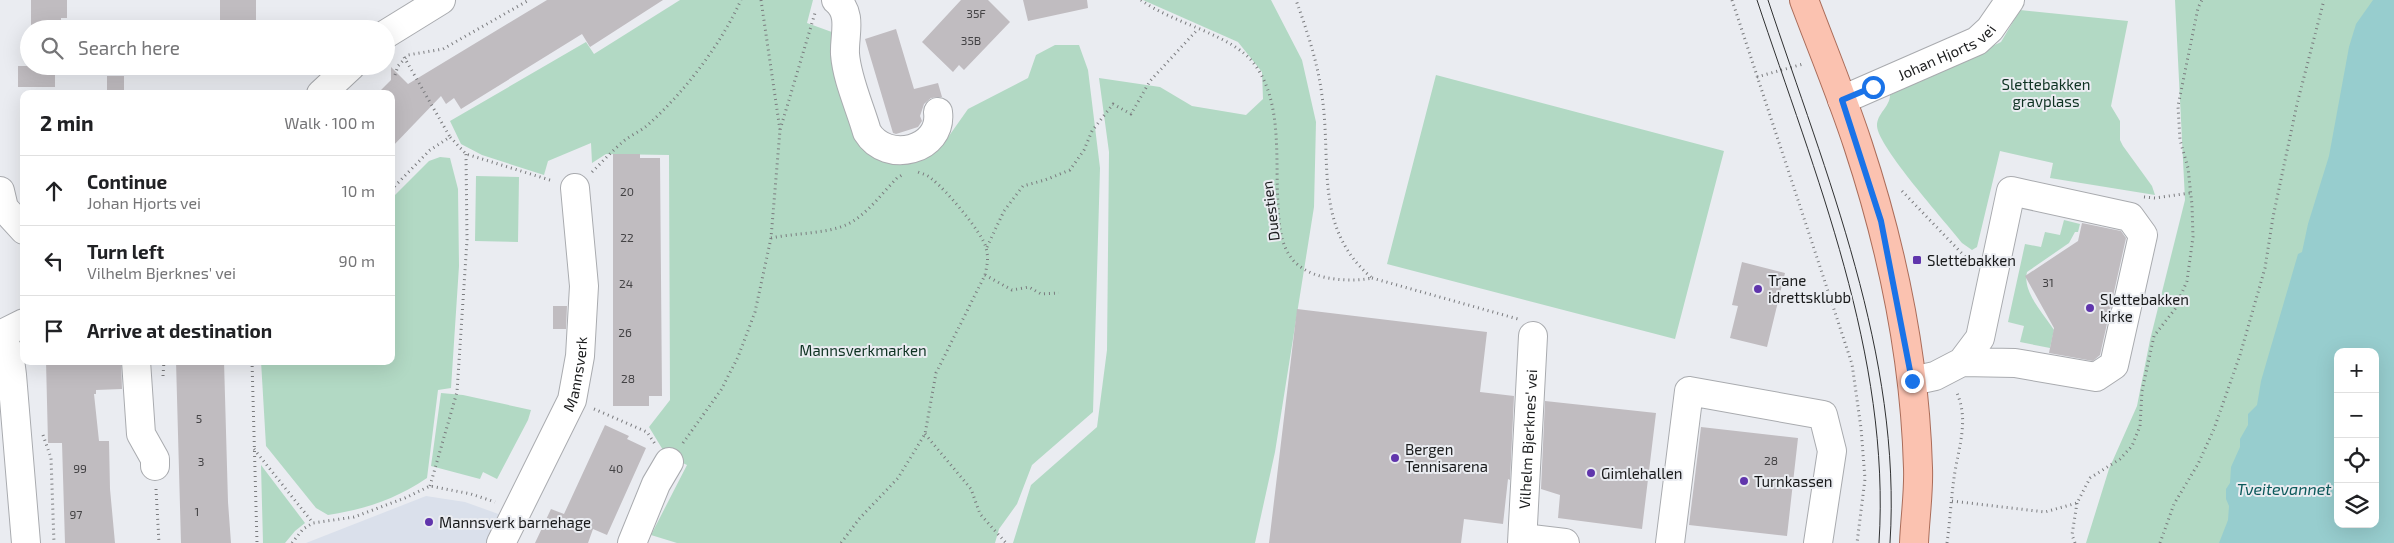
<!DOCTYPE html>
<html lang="en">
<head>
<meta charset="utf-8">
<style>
  body { margin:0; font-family:"Exo 2",sans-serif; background:#f6f6f6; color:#202124 }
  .controls { position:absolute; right:15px; bottom:15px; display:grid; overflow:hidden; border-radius:10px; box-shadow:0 5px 20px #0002 }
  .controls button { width:45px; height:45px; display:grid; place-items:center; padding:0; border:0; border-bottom:1px solid #e0e0e0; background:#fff; color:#202124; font:25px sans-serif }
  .stop { position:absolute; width:15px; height:15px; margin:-11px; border:4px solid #1a73e8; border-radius:50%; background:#fff }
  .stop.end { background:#1a73e8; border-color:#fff; box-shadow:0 1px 5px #0008 }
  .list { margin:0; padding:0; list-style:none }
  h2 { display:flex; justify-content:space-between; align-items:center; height:65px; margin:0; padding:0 20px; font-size:21px }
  h2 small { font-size:16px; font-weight:400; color:#757577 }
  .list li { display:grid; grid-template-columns:32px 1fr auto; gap:15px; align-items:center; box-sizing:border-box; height:70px; padding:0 20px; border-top:1px solid #e0e0e0 }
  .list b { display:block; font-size:19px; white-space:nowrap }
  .list p { margin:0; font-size:16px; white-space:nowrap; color:#757577 }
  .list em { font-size:16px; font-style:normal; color:#757577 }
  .icon { flex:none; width:28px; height:28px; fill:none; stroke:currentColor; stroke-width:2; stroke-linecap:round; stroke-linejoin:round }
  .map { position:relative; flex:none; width:2394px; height:543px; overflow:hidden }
  .search { position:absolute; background:#fff; box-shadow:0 5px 20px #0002; left:20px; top:20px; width:375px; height:55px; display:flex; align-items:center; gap:12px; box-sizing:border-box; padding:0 18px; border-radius:28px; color:#757577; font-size:19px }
  .panel { position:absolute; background:#fff; box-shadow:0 5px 20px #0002; left:20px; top:90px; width:375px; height:275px; border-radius:10px }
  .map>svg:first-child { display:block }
  .built { fill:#dae0eb }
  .green { fill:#b2d9c4; fill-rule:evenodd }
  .water { fill:#97cdce; fill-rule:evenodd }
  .building { fill:#c0bcc0 }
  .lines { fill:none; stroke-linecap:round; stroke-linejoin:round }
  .minor-casing { stroke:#a9abaf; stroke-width:30 }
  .major-casing { stroke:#ab6d5a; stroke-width:30 }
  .path { stroke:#7a7b7e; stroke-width:3; stroke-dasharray:1 4; stroke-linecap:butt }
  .minor { stroke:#fff; stroke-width:28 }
  .major { stroke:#fbc2b0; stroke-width:28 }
  .tram { stroke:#2f3031; stroke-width:1 }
  .route { stroke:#1a73e8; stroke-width:6 }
  .poi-dot { fill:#6035ac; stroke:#eaecf1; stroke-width:2 }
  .labels { text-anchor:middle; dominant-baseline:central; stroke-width:4; stroke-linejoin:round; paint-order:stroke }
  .number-label { font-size:12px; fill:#434244 }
  .street-label { font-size:15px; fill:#191a1b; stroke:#eaecf1 }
  .park-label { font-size:15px; fill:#0e3222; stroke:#eaecf1 }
  .poi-label { font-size:15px; fill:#191a1b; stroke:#eaecf1; text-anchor:start }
  .water-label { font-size:16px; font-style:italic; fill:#0b595b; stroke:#eaecf1 }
</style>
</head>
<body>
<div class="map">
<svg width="2394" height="543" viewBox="0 0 2394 543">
  <rect width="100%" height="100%" fill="#eaecf1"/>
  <path class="built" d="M 426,496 L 465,502 L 504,516 L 491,543 L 306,543 Z"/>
  <path class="green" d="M 680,0 L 813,0 L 807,23 L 840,35 L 870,149 L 932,149 L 944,143 L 968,109 L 1028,78 L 1036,55 L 1055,45 L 1079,45 L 1088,70 L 1100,168 L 1093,412 L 1032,465 L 1017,504 L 999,529 L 995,543 L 677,543 L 651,535 L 687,465 L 666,455 L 649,427 L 670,400 L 669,155 L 606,154 L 592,163 L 591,143 L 548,161 L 544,175 L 482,155 L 461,144 L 450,121 L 586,42 L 594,54 Z
    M 1143,0 L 1271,0 L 1302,60 L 1316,122 L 1314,207 L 1275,452 L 1255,543 L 1013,543 L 1031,485 L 1097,427 L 1107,350 L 1109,152 L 1099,78 L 1160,87 L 1192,106 L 1246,115 L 1263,99 L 1262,72 L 1238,42 Z
    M 2175,0 L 2394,0 L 2394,543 L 2086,543 L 2109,469 L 2137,406 L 2150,340 L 2185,200 ZM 2338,352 L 2375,352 L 2375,524 L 2338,524 Z
    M 2020,10 L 2128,21 L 2111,106 L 2120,121 L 2120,140 L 2123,146 L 2152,186 L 2155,195 L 2050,178 L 2053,163 L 2000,151 L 1977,247 L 1972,250 L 1962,243 C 1945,221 1878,147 1877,126 C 1877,113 1890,107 1890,95 L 2001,42 Z
    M 1436,75 L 1724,151 L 1675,339 L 1387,264 Z
    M 440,157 L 450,158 L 458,189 L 459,266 L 451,388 L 438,390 L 427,478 C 394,500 366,509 328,515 L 316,508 L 266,446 L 261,361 L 391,361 L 391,199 L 429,161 Z
    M 476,176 L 519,177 L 518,242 L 475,241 Z
    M 2064,220 L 2080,224 L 2078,232 L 2075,232 L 2069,243 L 2027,272 C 2022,292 2044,314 2054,330 L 2050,348 L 2020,342 L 2024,326 L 2008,322 L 2025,244 L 2041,247 L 2045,232 L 2060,235 Z
    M 441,393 L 463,395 L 531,410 L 528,420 L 497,479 L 483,472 L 480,479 L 431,466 Z
    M 261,465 L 305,523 L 295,531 L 285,543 L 263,543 Z"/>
  <path class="water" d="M 2373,0 L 2394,0 L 2394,543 L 2219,543 L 2228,520 L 2229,506 L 2226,499 L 2226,489 L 2230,483 L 2231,467 L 2240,447 L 2240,439 L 2248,425 L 2248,414 L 2257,405 L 2261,381 L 2298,254 L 2302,252 L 2308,224 L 2329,156 L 2349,47 L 2356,24 ZM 2338,352 L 2375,352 L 2375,524 L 2338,524 Z"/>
  <path class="building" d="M 31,0 L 67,0 L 67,18 L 61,18 L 61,29 L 31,29 Z
    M 220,0 L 256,0 L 256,29 L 220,29 Z
    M 547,0 L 663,0 L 590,47 L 582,34 L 461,109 L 454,98 L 446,104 L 441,96 L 391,148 L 391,94 L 377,94 L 391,80 L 391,67 L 408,84 Z
    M 961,0 L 988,0 L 1010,22 L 964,70 L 959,65 L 953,72 L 922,42 Z
    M 1023,0 L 1087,0 L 1088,8 L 1028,21 Z
    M 896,29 L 914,89 L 938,83 L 942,97 L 931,98 L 924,104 L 920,116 L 922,121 L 918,127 L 896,134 L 893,133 L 865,39 Z
    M 18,66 L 55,66 L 55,87 L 18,87 Z
    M 107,76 L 124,76 L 124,94 L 107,94 Z
    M 613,154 L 640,154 L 640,158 L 660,158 L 662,396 L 649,396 L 649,406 L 613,406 Z
    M 2082,223 L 2121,231 L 2126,238 L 2100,355 L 2093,361 L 2049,353 L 2054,328 L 2025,276 L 2078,241 Z
    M 1742,262 L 1785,273 L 1767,347 L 1730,338 L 1738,306 L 1732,305 Z
    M 553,306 L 567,306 L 566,329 L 553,329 Z
    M 1297,309 L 1487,332 L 1480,392 L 1514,396 L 1510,480 L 1508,479 L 1503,524 L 1464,519 L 1461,543 L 1269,543 Z
    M 46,361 L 121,361 L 122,389 L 96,390 L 96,394 L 94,394 L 99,441 L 109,441 L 110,489 L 115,543 L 65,543 L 62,443 L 48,443 Z
    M 176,361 L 224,361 L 228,502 L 231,543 L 181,543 Z
    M 1545,401 L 1656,413 L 1642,529 L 1558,518 L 1560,495 L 1541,489 Z
    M 605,425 L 629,436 L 627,439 L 646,448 L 607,535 L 593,529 L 588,543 L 535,543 L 551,509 L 564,514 Z
    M 1701,427 L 1798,438 L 1787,536 L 1689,525 Z"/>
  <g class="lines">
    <defs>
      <g id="minor">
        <path d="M 836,0 C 853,14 844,35 845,54 C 847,80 860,107 867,132 C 887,165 943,150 938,112"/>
        <path d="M 386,34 L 441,0"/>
        <path d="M 321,94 L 351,66"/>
        <path id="s1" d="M 1842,100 L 1977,41 L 1990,29 L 2010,0"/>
        <path d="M 0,191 L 4,208 L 24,230"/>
        <path d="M 0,335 L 9,352 L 12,375 L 26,543"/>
        <path d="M 0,335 L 24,323"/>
        <path d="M 136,361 L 141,434 L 155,459 L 155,466"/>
        <path d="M 1912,381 L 1935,376 L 1962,362 L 1980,338 L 2011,191 L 2130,217 L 2143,235 L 2114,365 L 2096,377 L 2015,363 L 1962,362"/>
        <path d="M 1523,538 L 1565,543"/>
        <path id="s2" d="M 501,543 L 572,400 L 580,356 L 584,286 L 575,188"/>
        <path d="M 632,543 L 656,484 L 669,462"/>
        <path id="s3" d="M 1522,543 L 1533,336"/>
        <path d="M 1670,543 L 1689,391 L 1823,415 L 1832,451 L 1818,543"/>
      </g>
      <path id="major" d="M 1804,0 C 1822,48 1842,96 1858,145 C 1892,248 1915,359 1918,468 C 1919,492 1915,518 1914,543"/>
    </defs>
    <use href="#minor" class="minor-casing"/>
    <use href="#major" class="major-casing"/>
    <path class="path" d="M 761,0 L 780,130
      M 1141,0 C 1173,24 1233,34 1255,65 C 1283,103 1275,161 1278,205 C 1279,222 1280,242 1290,256 C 1305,279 1342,282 1367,279 L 1372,278 C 1313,228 1332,162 1322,96 C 1318,63 1307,31 1296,0
      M 1732,0 L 1852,364 L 1861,428 L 1865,479 L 1857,543
      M 404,57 L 450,137
      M 395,75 L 398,66 L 408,55 L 443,49 L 529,0
      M 1757,77 L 1803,64
      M 592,172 C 603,161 613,150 625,140 C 633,134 643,130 650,123 C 686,90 721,44 741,0
      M 391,190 L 430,150 L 450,137 L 466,154 L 553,181
      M 1902,191 L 1972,264
      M 2144,197 L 2155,198 L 2190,193
      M 771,238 C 795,233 824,234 846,225 C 866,216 882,193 897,178 L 902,175
      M 987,247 L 1004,211 L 1023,186 L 1045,180 L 1070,170 L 1084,150 L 1092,131 L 1113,104 L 1131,114 L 1150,81 L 1198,29
      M 985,275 L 1012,290 L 1029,287 L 1041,294 L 1059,293
      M 1372,278 L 1518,319
      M 252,361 L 257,543
      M 163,376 L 164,361
      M 594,409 L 647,432 L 655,444
      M 925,434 L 971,489 L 980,514 L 1006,543
      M 43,435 L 51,458 L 54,543
      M 683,443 L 721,390 L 738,357 L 755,312 L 771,238 L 780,130 L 815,13
      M 254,449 L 313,523
      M 430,486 L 457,392 L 467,240 L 466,154
      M 156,489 L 159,543
      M 1952,501 L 2045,512 L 2077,503 L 2090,478 L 2120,459 L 2132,446 L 2140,426 L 2142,391 L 2154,336 L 2175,309 L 2187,281 L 2193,237 L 2192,205 L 2188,168 L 2180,140 L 2178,106 L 2198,8 L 2202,0
      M 292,543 L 303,529 L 313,523 L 354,517 L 405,498 L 430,486 L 471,494 L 495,502
      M 841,543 L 859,519 L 898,478 L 925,434 L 936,373 L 985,275 C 987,266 989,258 986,248 C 983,233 945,189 932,179 C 928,175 923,174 918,172
      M 1947,543 C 1950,521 1951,499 1954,478 C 1958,448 1970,420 1956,391
      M 2075,543 L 2072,535 L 2077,503
      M 2160,543 L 2174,504 L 2198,464 L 2214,429 L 2240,355 L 2265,268 L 2273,217 L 2297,104 L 2324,0"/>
    <use href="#minor" class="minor"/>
    <use href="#major" class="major"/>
    <path class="tram" d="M 1757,0 C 1815,175 1891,355 1879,543
      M 1768,0 C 1826,175 1902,355 1890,543"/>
  </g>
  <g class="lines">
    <path class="route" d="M 1873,87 L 1842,100 L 1881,221 L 1912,381"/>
  </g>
  <g class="poi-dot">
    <rect x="1912" y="255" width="10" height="10" rx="2.5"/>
    <circle cx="1758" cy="289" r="5"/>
    <circle cx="2090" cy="308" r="5"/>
    <circle cx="1395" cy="458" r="5"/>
    <circle cx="1591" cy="473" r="5"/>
    <circle cx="1744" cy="481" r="5"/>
    <circle cx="429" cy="522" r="5"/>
  </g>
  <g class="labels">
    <g class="number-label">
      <text x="976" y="13">35F</text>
      <text x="971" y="40">35B</text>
      <text x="627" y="191">20</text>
      <text x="627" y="237">22</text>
      <text x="2048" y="282">31</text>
      <text x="626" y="283">24</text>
      <text x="625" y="332">26</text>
      <text x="628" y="378">28</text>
      <text x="199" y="418">5</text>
      <text x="1771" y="460">28</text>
      <text x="201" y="461">3</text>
      <text x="80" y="468">99</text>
      <text x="616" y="468">40</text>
      <text x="197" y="511">1</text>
      <text x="76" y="514">97</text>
    </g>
    <g class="street-label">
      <text stroke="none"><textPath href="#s1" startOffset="115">Johan Hjorts vei</textPath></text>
      <text transform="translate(1270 211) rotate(-97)">Duestien</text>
      <text stroke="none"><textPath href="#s2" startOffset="186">Mannsverk</textPath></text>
      <text stroke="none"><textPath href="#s3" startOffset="104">Vilhelm Bjerknes' vei</textPath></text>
    </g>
    <g class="park-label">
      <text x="2046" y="84">Slettebakken<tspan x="2046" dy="17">gravplass</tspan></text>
      <text x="863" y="350">Mannsverkmarken</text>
    </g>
    <g class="poi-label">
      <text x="1927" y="260">Slettebakken</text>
      <text x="1768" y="280">Trane<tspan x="1768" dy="17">idrettsklubb</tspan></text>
      <text x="2100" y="299">Slettebakken<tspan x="2100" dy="17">kirke</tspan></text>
      <text x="1405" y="449">Bergen<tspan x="1405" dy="17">Tennisarena</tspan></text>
      <text x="1601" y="473">Gimlehallen</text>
      <text x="1754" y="481">Turnkassen</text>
      <text x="439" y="522">Mannsverk barnehage</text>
    </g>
    <g class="water-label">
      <text x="2284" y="488">Tveitevannet</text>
    </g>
  </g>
</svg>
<div class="controls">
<button>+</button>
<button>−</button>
<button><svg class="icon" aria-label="locate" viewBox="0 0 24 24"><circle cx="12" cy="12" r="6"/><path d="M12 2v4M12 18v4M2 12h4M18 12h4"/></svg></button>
<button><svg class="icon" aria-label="layers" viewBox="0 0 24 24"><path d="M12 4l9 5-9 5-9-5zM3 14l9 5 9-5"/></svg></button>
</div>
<div class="stop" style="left:1873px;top:87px"></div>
<div class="stop end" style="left:1912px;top:381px"></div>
<div class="search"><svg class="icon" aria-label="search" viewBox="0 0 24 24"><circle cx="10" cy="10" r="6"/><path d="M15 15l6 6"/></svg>Search here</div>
<section class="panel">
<h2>2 min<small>Walk · 100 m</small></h2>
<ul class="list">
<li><svg class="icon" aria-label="ahead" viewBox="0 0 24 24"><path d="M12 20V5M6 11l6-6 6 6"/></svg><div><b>Continue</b><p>Johan Hjorts vei</p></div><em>10 m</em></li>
<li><svg class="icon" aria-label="left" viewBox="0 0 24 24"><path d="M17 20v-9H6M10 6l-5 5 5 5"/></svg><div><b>Turn left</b><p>Vilhelm Bjerknes' vei</p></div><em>90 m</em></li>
<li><svg class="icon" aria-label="arrive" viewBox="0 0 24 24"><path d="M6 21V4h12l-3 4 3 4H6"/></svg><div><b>Arrive at destination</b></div></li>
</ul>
</section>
</div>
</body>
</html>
